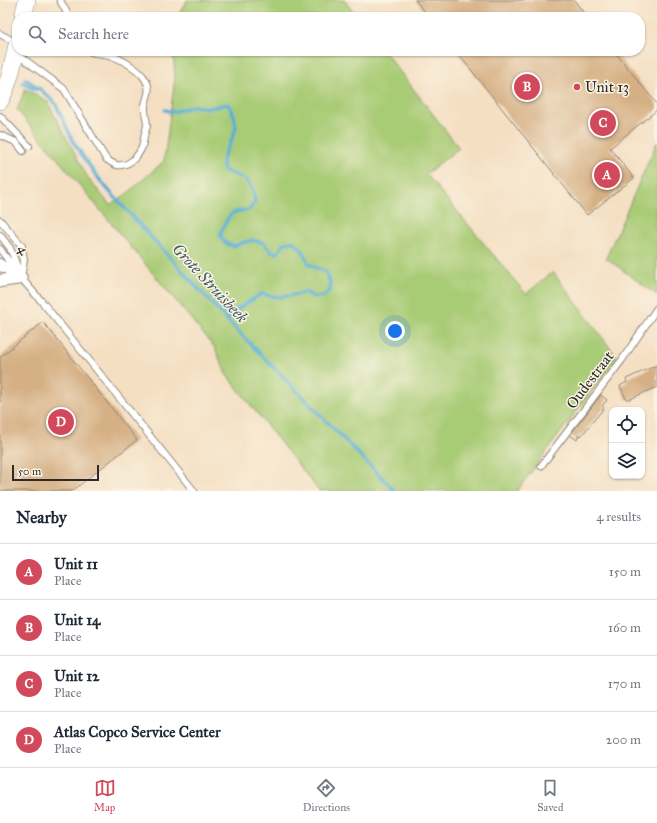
<!DOCTYPE html>
<html lang="en">
<head>
<meta charset="utf-8">
<style>
  body { margin:0; font-family:"IM FELL Great Primer",serif; background:#f2f2f3; color:#1f2937 }
  .controls { position:absolute; right:12px; bottom:12px; display:grid; overflow:hidden; border-radius:8px; box-shadow:0 1px 3px #0004 }
  .controls button { width:36px; height:36px; display:grid; place-items:center; padding:0; border:0; border-bottom:1px solid #e0e1e3; background:#fff; color:#1f2937; font:20px sans-serif }
  .scale { position:absolute; left:12px; bottom:10px; width:87px; box-sizing:border-box; padding-left:4px; border:2px solid #2b2b2b; border-top:0; font-size:11px; line-height:14px; white-space:nowrap; color:#2b2b2b; -webkit-text-stroke:3px #fcf5e5; paint-order:stroke }
  .you { position:absolute; left:395px; top:331px; width:14px; height:14px; margin:-10px; border:3px solid #fff; border-radius:50%; background:#1a73e8; box-shadow:0 0 0 6px #1a73e833 }
  .badge { display:grid; place-items:center; width:26px; height:26px; border-radius:50%; background:#d1495b; color:#fff; font-size:13px; font-weight:700 }
  .pin { position:absolute; translate:-50% -50%; border:2px solid #fff; box-shadow:0 1px 4px #0006 }
  .list { margin:0; padding:0; list-style:none }
  h2 { display:flex; justify-content:space-between; align-items:center; height:52px; margin:0; padding:0 16px; font-size:17px }
  h2 small { font-size:13px; font-weight:400; color:#747a83 }
  .list li { display:grid; grid-template-columns:26px 1fr auto; gap:12px; align-items:center; box-sizing:border-box; height:56px; padding:0 16px; border-top:1px solid #e0e1e3 }
  .list b { display:block; font-size:15px; white-space:nowrap }
  .list p { margin:0; font-size:13px; white-space:nowrap; color:#747a83 }
  .list em { font-size:13px; font-style:normal; color:#747a83 }
  .icon { flex:none; width:22px; height:22px; fill:none; stroke:currentColor; stroke-width:2; stroke-linecap:round; stroke-linejoin:round }
  .map { position:relative; flex:none; width:657px; height:491px; overflow:hidden }
  .search { position:absolute; background:#fff; box-shadow:0 1px 3px #0004; left:12px; right:12px; top:12px; height:44px; display:flex; align-items:center; gap:10px; box-sizing:border-box; padding:0 14px; border-radius:16px; color:#747a83; font-size:15px }
  .sheet { height:276px; background:#fff }
  nav { display:flex; justify-content:space-around; align-items:center; box-sizing:border-box; height:56px; border-top:1px solid #e0e1e3; background:#fff; font-size:11px; color:#747a83 }
  nav a { display:grid; justify-items:center; gap:2px }
  nav .on { color:#d1495b }
  .map>svg:first-child { display:block }
  .green { fill:#a8cb74; stroke:#6a7b50 }
  .lines { fill:none; stroke-linecap:round; stroke-linejoin:round }
  .stream { stroke:#59aed5; stroke-width:3.5 }
  .building { fill:#d6b085 }
  .lane-casing { stroke:#908577; stroke-width:8 }
  .street-casing { stroke:#908577; stroke-width:14 }
  .secondary-casing { stroke:#908577; stroke-width:18 }
  .lane { stroke:#fff; stroke-width:6 }
  .street { stroke:#fff; stroke-width:12 }
  .secondary { stroke:#fff; stroke-width:17 }
  .poi-dot { fill:#d1495b; stroke:#fcf5e5; stroke-width:1.5 }
  .labels { text-anchor:middle; dominant-baseline:central; stroke-width:3; stroke-linejoin:round; paint-order:stroke }
  .poi-label { font-size:15px; fill:#2b2b2b; stroke:#fcf5e5; text-anchor:start }
  .street-label { font-size:15px; fill:#2b2b2b; stroke:#fcf5e5 }
  .water-label { font-size:16px; font-style:italic; fill:#3b5966; stroke:#fcf5e5 }
</style>
</head>
<body>
<div class="map">
<svg width="657" height="491" viewBox="0 0 657 491">
  <rect width="100%" height="100%" fill="#fcf5e5"/>
  <filter id="ink" filterUnits="userSpaceOnUse"><feTurbulence type="fractalNoise" baseFrequency=".025" numOctaves="2"/><feDisplacementMap in="SourceGraphic" scale="8" xChannelSelector="R" yChannelSelector="G"/><feConvolveMatrix kernelMatrix="1 2 1 2 8 2 1 2 1" color-interpolation-filters="sRGB"/></filter>
  <filter id="wash" filterUnits="userSpaceOnUse"><feTurbulence type="fractalNoise" baseFrequency=".012" numOctaves="4" result="noise"/><feDisplacementMap in="SourceGraphic" scale="16" xChannelSelector="R" yChannelSelector="G"/><feGaussianBlur stdDeviation="0.9" result="paint"/><feColorMatrix in="noise" values="0 0 0 0 0 0 0 0 0 0 0 0 0 0 0 0 0 1.4 0 .05"/><feComposite in="paint" operator="in"/></filter>
  <g filter="url(#wash)">
    <rect width="100%" height="100%" fill="#f4dfc3"/>
    <path class="green" d="M 187,0 L 344,0 L 357,17 L 177,17 Z
      M 172,51 L 384,51 L 459,148 L 426,174 L 526,294 L 553,272 L 617,357 L 517,491 L 319,491 L 226,374 L 215,348 L 17,110 L 25,89 L 47,101 L 88,178 L 110,205 L 128,193 L 164,161 L 175,78 L 174,63 Z
      M 657,142 L 657,295 L 606,258 Z"/>
    <g class="lines">
      <path class="stream" d="M 25,79 L 40,89 L 55,103 L 74,143 L 95,174 L 111,193 L 227,320 L 395,491
        M 23,83 L 33,89 L 40,89
        M 165,110 L 173,112 L 193,106 L 209,108 L 228,104 L 234,115 L 236,128 L 230,144 L 225,153 L 222,162 L 224,170 L 246,180 L 253,190 L 255,202 L 249,210 C 227,211 229,216 220,235 L 225,243 L 233,246 L 252,240 L 264,243 L 271,252 L 278,253 L 284,243 L 294,242 L 302,250 L 309,264 L 316,268 L 325,271 L 330,282 L 330,290 L 324,296 L 314,297 L 305,292 L 295,295 L 277,297 L 261,294 L 233,312 L 227,320"/>
    </g>
    <g id="blocks">
      <path class="building" d="M 415,0 L 574,0 L 587,17 L 429,17 Z
        M 456,51 L 614,51 L 657,104 L 657,110 L 610,148 L 634,178 L 587,215 Z
        M 43,322 L 137,440 L 72,491 L 0,491 L 0,357 Z
        M 657,365 L 657,387 L 630,399 L 626,399 L 620,386 L 627,382 L 626,379 Z
        M 601,395 L 607,400 L 602,406 L 604,408 L 581,436 L 579,435 L 577,440 L 570,435 Z"/>
    </g>
  </g>
  <g filter="url(#ink)">
    <use href="#blocks" fill-opacity="0" stroke="#908577" stroke-width="1"/>
    <g class="lines">
      <defs>
        <path id="lane" d="M 60,0 L 61,2 L 69,17
          M 0,34 L 17,43
          M 17,54 L 64,89 L 106,159 C 109,161 113,164 117,165 C 128,167 138,157 142,147 C 143,144 143,141 144,138 C 144,134 146,130 147,126 C 147,120 144,112 145,105 C 147,95 152,90 145,79 C 138,68 117,56 104,54 C 99,53 94,54 90,51
          M 0,116 L 29,146
          M 0,135 L 16,142 L 23,151
          M 0,220 L 22,246 L 24,260 L 21,278
          M 0,235 L 10,248 L 19,271
          M 0,249 L 21,278 L 43,303 L 194,491
          M 0,262 L 15,273
          M 0,268 L 11,273
          M 541,466 L 622,360 L 657,308"/>
        <path id="street" d="M 0,281 L 21,278"/>
        <path id="secondary" d="M 23,17 L 27,0
          M 0,101 C 9,84 13,64 17,45"/>
      </defs>
      <use href="#lane" class="lane-casing"/>
      <use href="#street" class="street-casing"/>
      <use href="#secondary" class="secondary-casing"/>
      <use href="#lane" class="lane"/>
      <use href="#street" class="street"/>
      <use href="#secondary" class="secondary"/>
    </g>
  </g>
  <circle class="poi-dot" cx="577" cy="87" r="4"/>
  <g class="labels">
    <g class="poi-label">
      <text x="585" y="87">Unit 13</text>
    </g>
    <g class="street-label">
      <text transform="translate(24 250) rotate(67)">4</text>
      <text transform="translate(590 380) rotate(-53)">Oudestraat</text>
    </g>
    <g class="water-label">
      <text transform="translate(210 283) rotate(47)">Grote Struisbeek</text>
    </g>
  </g>
</svg>
<div class="controls">
<button><svg class="icon" aria-label="locate" viewBox="0 0 24 24"><circle cx="12" cy="12" r="6"/><path d="M12 2v4M12 18v4M2 12h4M18 12h4"/></svg></button>
<button><svg class="icon" aria-label="layers" viewBox="0 0 24 24"><path d="M12 4l9 5-9 5-9-5zM3 14l9 5 9-5"/></svg></button>
</div>
<div class="scale">50 m</div>
<div class="you"></div>
<div class="pin badge" style="left:607px;top:175px">A</div>
<div class="pin badge" style="left:527px;top:87px">B</div>
<div class="pin badge" style="left:603px;top:123px">C</div>
<div class="pin badge" style="left:61px;top:422px">D</div>
<div class="search"><svg class="icon" aria-label="search" viewBox="0 0 24 24"><circle cx="10" cy="10" r="6"/><path d="M15 15l6 6"/></svg>Search here</div>
</div>
<section class="sheet">
<h2>Nearby<small>4 results</small></h2>
<ul class="list">
<li><span class="badge">A</span><div><b>Unit 11</b><p>Place</p></div><em>150 m</em></li>
<li><span class="badge">B</span><div><b>Unit 14</b><p>Place</p></div><em>160 m</em></li>
<li><span class="badge">C</span><div><b>Unit 12</b><p>Place</p></div><em>170 m</em></li>
<li><span class="badge">D</span><div><b>Atlas Copco Service Center</b><p>Place</p></div><em>200 m</em></li>
</ul>
</section>
<nav>
<a class="on"><svg class="icon" aria-label="map" viewBox="0 0 24 24"><path d="M3 6l6-2 6 2 6-2v14l-6 2-6-2-6 2zM9 4v14M15 6v14"/></svg>Map</a>
<a><svg class="icon" aria-label="directions" viewBox="0 0 24 24"><path d="M12 3l9 9-9 9-9-9zM9 14v-3h6M13 9l2 2-2 2"/></svg>Directions</a>
<a><svg class="icon" aria-label="saved" viewBox="0 0 24 24"><path d="M7 4h10v16l-5-4-5 4z"/></svg>Saved</a>
</nav>
</body>
</html>
